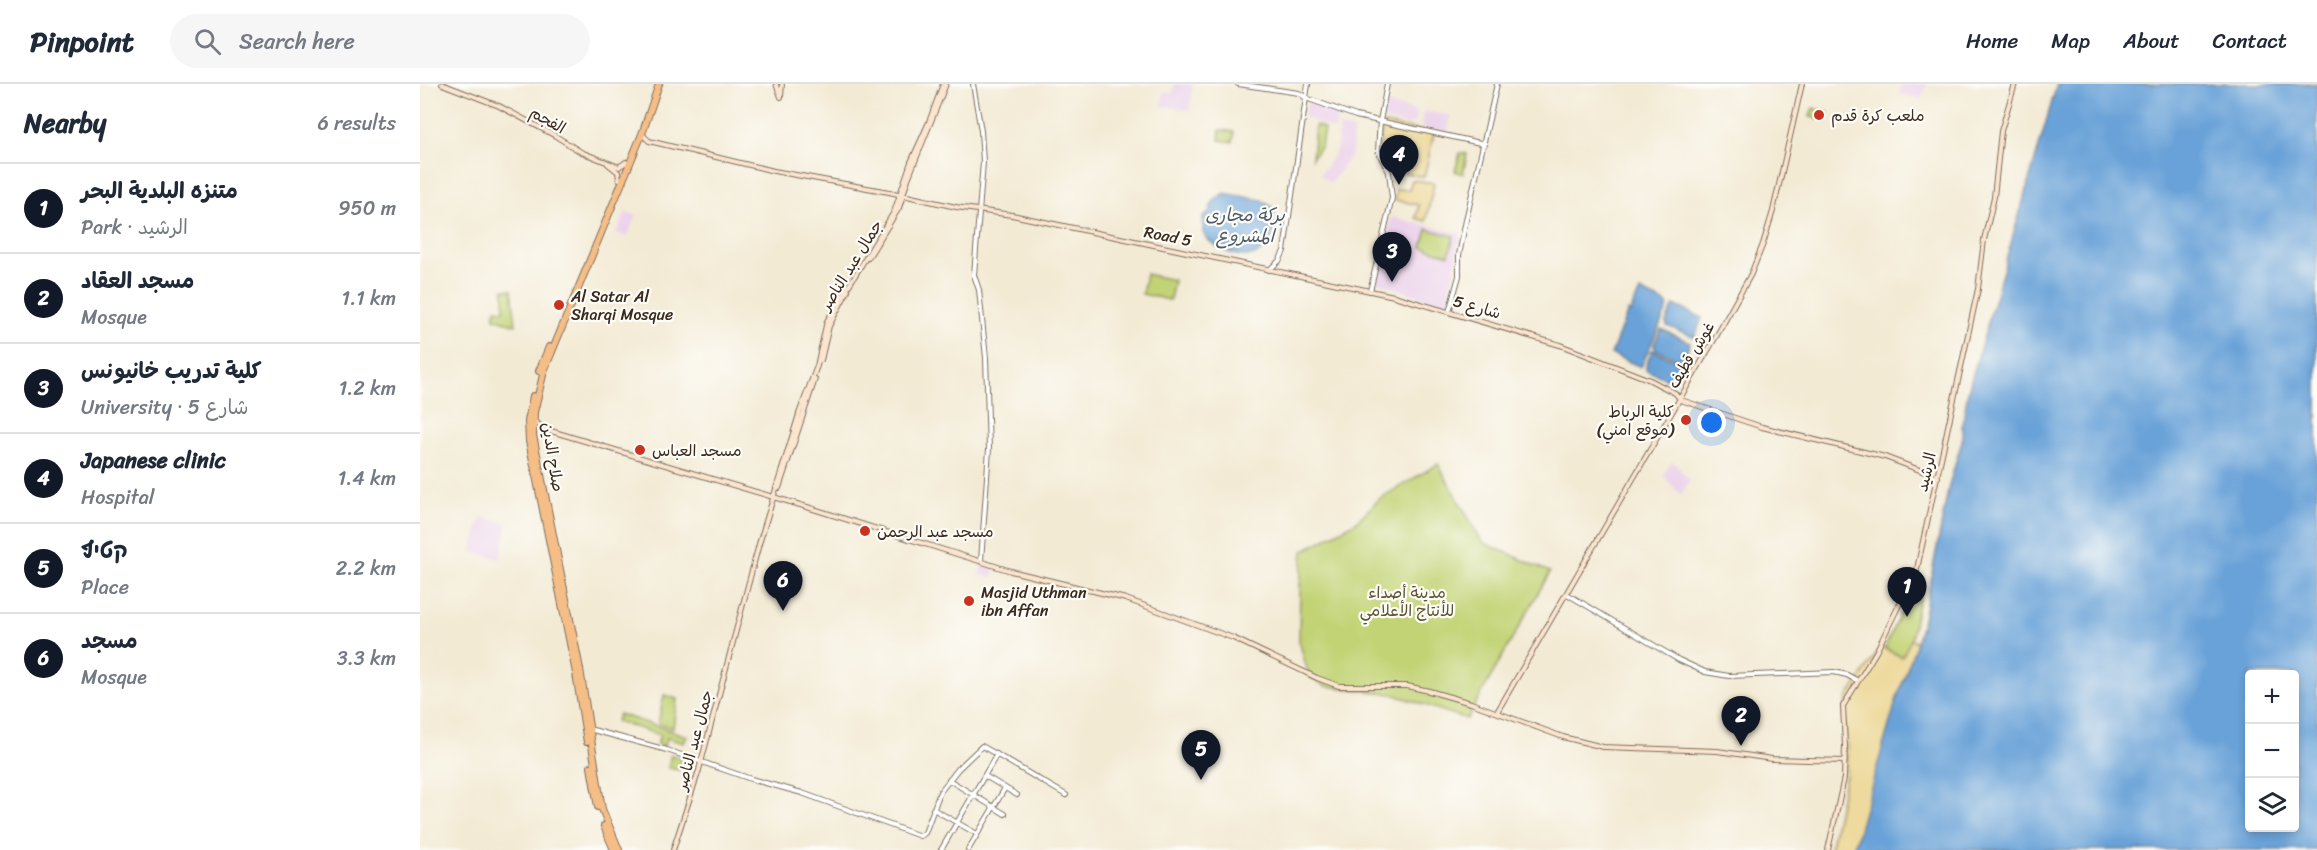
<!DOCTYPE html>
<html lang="en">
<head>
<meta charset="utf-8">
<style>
  body { margin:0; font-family:Sriracha,"Playpen Sans Arabic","Playpen Sans Hebrew",sans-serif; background:#f6f6f7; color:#1f2937 }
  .controls { position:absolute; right:18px; bottom:18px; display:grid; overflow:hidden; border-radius:6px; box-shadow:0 3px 9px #0003 }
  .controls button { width:54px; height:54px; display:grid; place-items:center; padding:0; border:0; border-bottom:2px solid #e0e1e3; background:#fff; color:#1f2937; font:30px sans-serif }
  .you { position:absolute; left:1292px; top:339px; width:21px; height:21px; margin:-15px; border:4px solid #fff; border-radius:50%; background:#1a73e8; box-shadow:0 0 0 9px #1a73e833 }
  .badge { display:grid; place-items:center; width:39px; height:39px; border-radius:50%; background:#111827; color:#fff; font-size:20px; font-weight:700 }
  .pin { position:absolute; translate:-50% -50px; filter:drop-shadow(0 2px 3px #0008) }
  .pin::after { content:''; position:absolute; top:32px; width:21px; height:18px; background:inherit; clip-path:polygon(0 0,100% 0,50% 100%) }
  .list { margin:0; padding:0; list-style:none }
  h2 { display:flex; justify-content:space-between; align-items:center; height:78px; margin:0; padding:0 24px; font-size:26px }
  h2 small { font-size:20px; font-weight:400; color:#747a83 }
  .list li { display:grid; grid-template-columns:39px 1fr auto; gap:18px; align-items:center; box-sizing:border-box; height:90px; padding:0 24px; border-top:2px solid #e0e1e3 }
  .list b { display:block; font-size:22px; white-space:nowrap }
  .list p { margin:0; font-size:20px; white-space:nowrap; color:#747a83 }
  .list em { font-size:20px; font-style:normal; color:#747a83 }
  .icon { flex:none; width:33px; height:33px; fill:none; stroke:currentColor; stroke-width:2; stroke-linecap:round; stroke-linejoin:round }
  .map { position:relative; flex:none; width:1897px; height:766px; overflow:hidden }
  header { display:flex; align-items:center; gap:36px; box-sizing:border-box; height:84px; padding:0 30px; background:#fff; border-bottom:2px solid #e0e1e3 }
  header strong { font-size:28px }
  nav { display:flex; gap:33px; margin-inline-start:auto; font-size:21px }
  .search { width:420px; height:54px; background:#f6f6f7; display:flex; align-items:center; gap:15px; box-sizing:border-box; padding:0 21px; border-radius:33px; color:#747a83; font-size:22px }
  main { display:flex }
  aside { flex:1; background:#fff }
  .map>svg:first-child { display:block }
  .built { fill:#ebd1eb }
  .green { fill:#c2d375; stroke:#7e7e4a; stroke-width:1.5 }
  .sand { fill:#eeda9e; stroke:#94825e; stroke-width:1.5 }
  .water { fill:#69a2d8; stroke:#52667b; stroke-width:1.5; fill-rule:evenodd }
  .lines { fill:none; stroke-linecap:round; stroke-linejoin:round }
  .tertiary-casing { stroke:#7b6d5e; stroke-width:6 }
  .secondary-casing { stroke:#7b6d5e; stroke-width:6 }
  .trunk-casing { stroke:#7b6d5e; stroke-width:8 }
  .tertiary { stroke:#fff; stroke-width:4 }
  .secondary { stroke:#fbe5cf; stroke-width:4 }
  .trunk { stroke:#f6be87; stroke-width:6 }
  .poi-dot { fill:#c8321e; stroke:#fdfcf7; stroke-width:2 }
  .labels { text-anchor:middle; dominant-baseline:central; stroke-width:4.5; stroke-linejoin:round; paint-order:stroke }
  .poi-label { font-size:16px; fill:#3b2a1e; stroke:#fdfcf7; text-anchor:start }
  .street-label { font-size:16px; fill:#3b2a1e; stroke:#fdfcf7 }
  .park-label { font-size:16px; fill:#5d5434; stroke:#fdfcf7 }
  .water-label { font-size:18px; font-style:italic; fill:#4d5a68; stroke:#fdfcf7 }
</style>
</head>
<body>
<header>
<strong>Pinpoint</strong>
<div class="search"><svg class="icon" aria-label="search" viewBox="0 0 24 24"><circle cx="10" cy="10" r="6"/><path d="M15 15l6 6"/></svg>Search here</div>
<nav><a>Home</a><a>Map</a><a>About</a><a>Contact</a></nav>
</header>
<main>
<aside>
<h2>Nearby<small>6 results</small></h2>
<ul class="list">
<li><span class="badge">1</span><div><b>متنزه البلدية البحر</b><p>Park · الرشيد</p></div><em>950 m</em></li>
<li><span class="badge">2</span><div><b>مسجد العقاد</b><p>Mosque</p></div><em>1.1 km</em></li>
<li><span class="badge">3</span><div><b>كلية تدريب خانيونس</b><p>University · شارع 5</p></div><em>1.2 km</em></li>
<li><span class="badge">4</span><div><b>Japanese clinic</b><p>Hospital</p></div><em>1.4 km</em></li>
<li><span class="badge">5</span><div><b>קטיף</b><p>Place</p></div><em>2.2 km</em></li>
<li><span class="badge">6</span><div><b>مسجد</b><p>Mosque</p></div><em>3.3 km</em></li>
</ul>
</aside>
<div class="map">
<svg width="1897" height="766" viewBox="0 0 1897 766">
  <rect width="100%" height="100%" fill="#fdfcf7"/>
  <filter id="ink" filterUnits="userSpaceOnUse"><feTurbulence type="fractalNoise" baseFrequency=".0167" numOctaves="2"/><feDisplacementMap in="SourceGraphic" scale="12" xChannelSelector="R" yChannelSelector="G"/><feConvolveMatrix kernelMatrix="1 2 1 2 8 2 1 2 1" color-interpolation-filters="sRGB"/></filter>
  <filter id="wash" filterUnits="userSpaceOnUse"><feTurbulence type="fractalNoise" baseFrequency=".008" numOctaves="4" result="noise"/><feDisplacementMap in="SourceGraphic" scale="24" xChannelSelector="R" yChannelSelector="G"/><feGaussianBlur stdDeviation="1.35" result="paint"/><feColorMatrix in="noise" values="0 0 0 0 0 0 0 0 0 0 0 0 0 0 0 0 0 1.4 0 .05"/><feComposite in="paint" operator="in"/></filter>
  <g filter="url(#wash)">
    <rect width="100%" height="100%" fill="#f3ead4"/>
    <path class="built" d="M 754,0 L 773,0 L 769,26 L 742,22 L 743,8 L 753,9 Z
      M 1482,0 L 1507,0 L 1501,15 L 1479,9 Z
      M 888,17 L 896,18 L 919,28 L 915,46 L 884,33 Z
      M 966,20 L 998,27 L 995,38 L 988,41 L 963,35 Z
      M 1003,27 L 1031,32 L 1027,49 L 1001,44 Z
      M 920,43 L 933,46 L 932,70 L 911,99 L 900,91 L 916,68 Z
      M 206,128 L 216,131 L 207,153 L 196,149 Z
      M 972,133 L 1040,149 L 1041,151 L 1027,219 L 1023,220 L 956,197 Z
      M 1252,377 L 1270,396 L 1261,411 L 1243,391 Z
      M 61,433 L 88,439 L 80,475 L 52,468 Z
      M 562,479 L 575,483 L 572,493 L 559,490 Z"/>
    <path class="green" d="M 1393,24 L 1408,28 L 1406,36 L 1390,33 Z
      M 897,41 L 904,45 L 901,62 L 892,74 L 895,42 Z
      M 800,46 L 814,48 L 813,58 L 799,56 Z
      M 1040,69 L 1047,70 L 1043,90 L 1035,87 Z
      M 1007,145 L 1034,152 L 1029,171 L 1002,163 Z
      M 726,190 L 754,196 L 750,216 L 722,210 Z
      M 84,205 L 92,206 L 96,241 L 74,234 L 76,225 L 84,226 Z
      M 1018,380 L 1062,458 L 1130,488 L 1047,635 L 972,610 L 905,602 L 889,592 L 879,557 L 880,502 L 883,467 L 936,438 L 959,415 Z
      M 1492,510 L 1499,514 L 1491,556 L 1482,573 L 1465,564 L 1483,522 Z
      M 244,611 L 257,615 L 253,644 L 238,640 Z
      M 199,630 L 267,652 L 264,659 L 247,654 L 244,662 L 237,660 L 240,651 L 196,637 Z
      M 251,671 L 262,674 L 259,686 L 248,684 Z"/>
    <path class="sand" d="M 964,40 L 1014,49 L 1004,93 L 971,86 L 959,66 L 962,41 Z
      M 992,96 L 1014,99 L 1006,137 L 996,134 L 999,121 L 975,116 L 976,105 L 989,106 Z
      M 1491,556 L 1502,559 L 1464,659 L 1437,766 L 1410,766 L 1426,691 L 1427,660 L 1424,625 L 1428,613 L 1461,563 L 1482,573 Z"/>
    <path class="water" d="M 1637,0 L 1897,0 L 1897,766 L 1433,766 L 1476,617 L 1495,563 L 1503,535 L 1529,401 L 1542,357 L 1542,343 L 1548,307 ZM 1830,590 L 1874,590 L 1874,744 L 1830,744 Z
      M 804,109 L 842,116 L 853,124 C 859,145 849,174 823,172 C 812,171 785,159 783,148 C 782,144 784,138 783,133 L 790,129 C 790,118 795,115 804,109 Z
      M 1220,207 L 1246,219 L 1248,223 L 1221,283 L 1191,270 L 1208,227 L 1212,229 L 1212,224 Z
      M 1254,221 L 1282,234 L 1275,253 L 1247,242 L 1246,238 Z
      M 1241,245 L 1270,258 L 1263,277 L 1235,265 L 1234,261 Z
      M 1232,266 L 1262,279 L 1255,298 L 1226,286 L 1226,282 Z"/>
  </g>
  <g filter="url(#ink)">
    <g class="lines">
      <defs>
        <path id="tertiary" d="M 553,0 L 561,47 L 563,78 L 554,191 L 559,206 L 566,274 L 569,365 L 561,477
          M 818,0 L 879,9 L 886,14 L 936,32 L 1065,60
          M 849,186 L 859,177 L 864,167 L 888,0
          M 950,207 L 972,114 L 969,88 L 958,67 L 960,37 L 967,0
          M 1029,228 L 1039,192 L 1039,171 L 1046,136 L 1077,0
          M 1147,510 L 1259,576 L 1285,588 L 1309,592 L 1414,588 L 1427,591 L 1438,597
          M 169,645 L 247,666 L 331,695 L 382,709 L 500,752 L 505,749 L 520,708 L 538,685 L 562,662 L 646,711
          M 565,692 L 597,711
          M 529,696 L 585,730
          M 513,725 L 557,750
          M 521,766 L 577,670
          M 548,766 L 585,704"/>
        <path id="secondary" d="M 22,0 L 79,22 L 134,51 L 161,68 L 199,83 L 206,78
          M 356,0 L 361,13
          M 361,12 L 362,0
          M 222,50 L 229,57 L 354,87 L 469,108 L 536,123 L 592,131 L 974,212 L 1140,261 L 1230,296 L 1255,309 L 1261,316 L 1270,319
          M 188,80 L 198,88 L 199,95
          M 448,174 L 479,124 L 488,95 L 526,0
          M 401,276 L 409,242 L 428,206
          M 1270,319 L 1342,343 L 1465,373 L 1518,393
          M 114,336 L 117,340 L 131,347 L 387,423 L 591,487 L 706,515 L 813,554 L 897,594 L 919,602 L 987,602 L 1009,607 L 1051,619 L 1143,653 L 1183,663 L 1297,667 L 1352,675 L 1425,677
          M 359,404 L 395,295
          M 1077,628 L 1297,251 L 1331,190 L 1343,160 L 1353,127 L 1382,0
          M 253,766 L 279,686 L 339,460 L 380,327 L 397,282 L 407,237 L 474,128 L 491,78 L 509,38 L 523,0
          M 1408,766 L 1424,694 L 1425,662 L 1423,622 L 1456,568 L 1481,517 L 1491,504 L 1495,494 L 1558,205 L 1564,156 L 1574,113 L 1581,47 L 1595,0"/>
        <path id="trunk" d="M 119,287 L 129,263
          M 113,312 L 108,337 L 109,357 L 156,589 L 167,658
          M 171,683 L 178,723
          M 184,742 L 194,766
          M 199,766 L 182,725 L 160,585 L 113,351 L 114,328 L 124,287 L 222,50 L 239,0"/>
      </defs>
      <use href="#tertiary" class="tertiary-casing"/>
      <use href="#secondary" class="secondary-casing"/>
      <use href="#trunk" class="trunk-casing"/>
      <use href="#tertiary" class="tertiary"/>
      <use href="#secondary" class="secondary"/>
      <use href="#trunk" class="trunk"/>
    </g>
  </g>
  <g class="poi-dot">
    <circle cx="1399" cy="31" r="6"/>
    <circle cx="139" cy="221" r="6"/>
    <circle cx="1266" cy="336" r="6"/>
    <circle cx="220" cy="366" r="6"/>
    <circle cx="445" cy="447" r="6"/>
    <circle cx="549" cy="517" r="6"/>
  </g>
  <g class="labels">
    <g class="poi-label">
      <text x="1411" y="31">ملعب كرة قدم</text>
      <text x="151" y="212">Al Satar Al<tspan x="151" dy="18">Sharqi Mosque</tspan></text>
      <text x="1254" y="327" text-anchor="end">كلية الرباط<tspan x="1254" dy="18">(موقع امني)</tspan></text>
      <text x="232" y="366">مسجد العباس</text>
      <text x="457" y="447">مسجد عبد الرحمن</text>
      <text x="561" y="508">Masjid Uthman<tspan x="561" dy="18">ibn Affan</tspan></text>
    </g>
    <g class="street-label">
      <text transform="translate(128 36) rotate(30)">الفجم</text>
      <text transform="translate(748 152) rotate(11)">Road 5</text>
      <text transform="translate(431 181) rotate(-58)">جمال عبد الناصر</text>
      <text transform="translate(1057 223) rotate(16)">شارع 5</text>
      <text transform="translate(1271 271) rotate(-59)">غوش قطيف</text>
      <text transform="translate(133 373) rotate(81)">صلاح الدين</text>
      <text transform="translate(1506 388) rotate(-77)">الرشيد</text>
      <text transform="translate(274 656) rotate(-75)">جمال عبد الناصر</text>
    </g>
    <g class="park-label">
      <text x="987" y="508">مدينة أصداء<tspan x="987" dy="18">للأنتاج الأعلامي</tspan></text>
    </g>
    <g class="water-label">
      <text x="825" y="131">بركة مجارى<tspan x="825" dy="21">المشروع</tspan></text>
    </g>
  </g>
</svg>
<div class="controls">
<button>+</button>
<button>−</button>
<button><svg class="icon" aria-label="layers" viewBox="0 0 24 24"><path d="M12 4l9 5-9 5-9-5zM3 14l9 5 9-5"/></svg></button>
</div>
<div class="you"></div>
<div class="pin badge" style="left:1487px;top:533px">1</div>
<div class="pin badge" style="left:1321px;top:662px">2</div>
<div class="pin badge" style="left:972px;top:198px">3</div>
<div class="pin badge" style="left:979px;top:101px">4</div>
<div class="pin badge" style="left:781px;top:696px">5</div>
<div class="pin badge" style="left:363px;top:527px">6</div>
</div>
</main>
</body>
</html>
